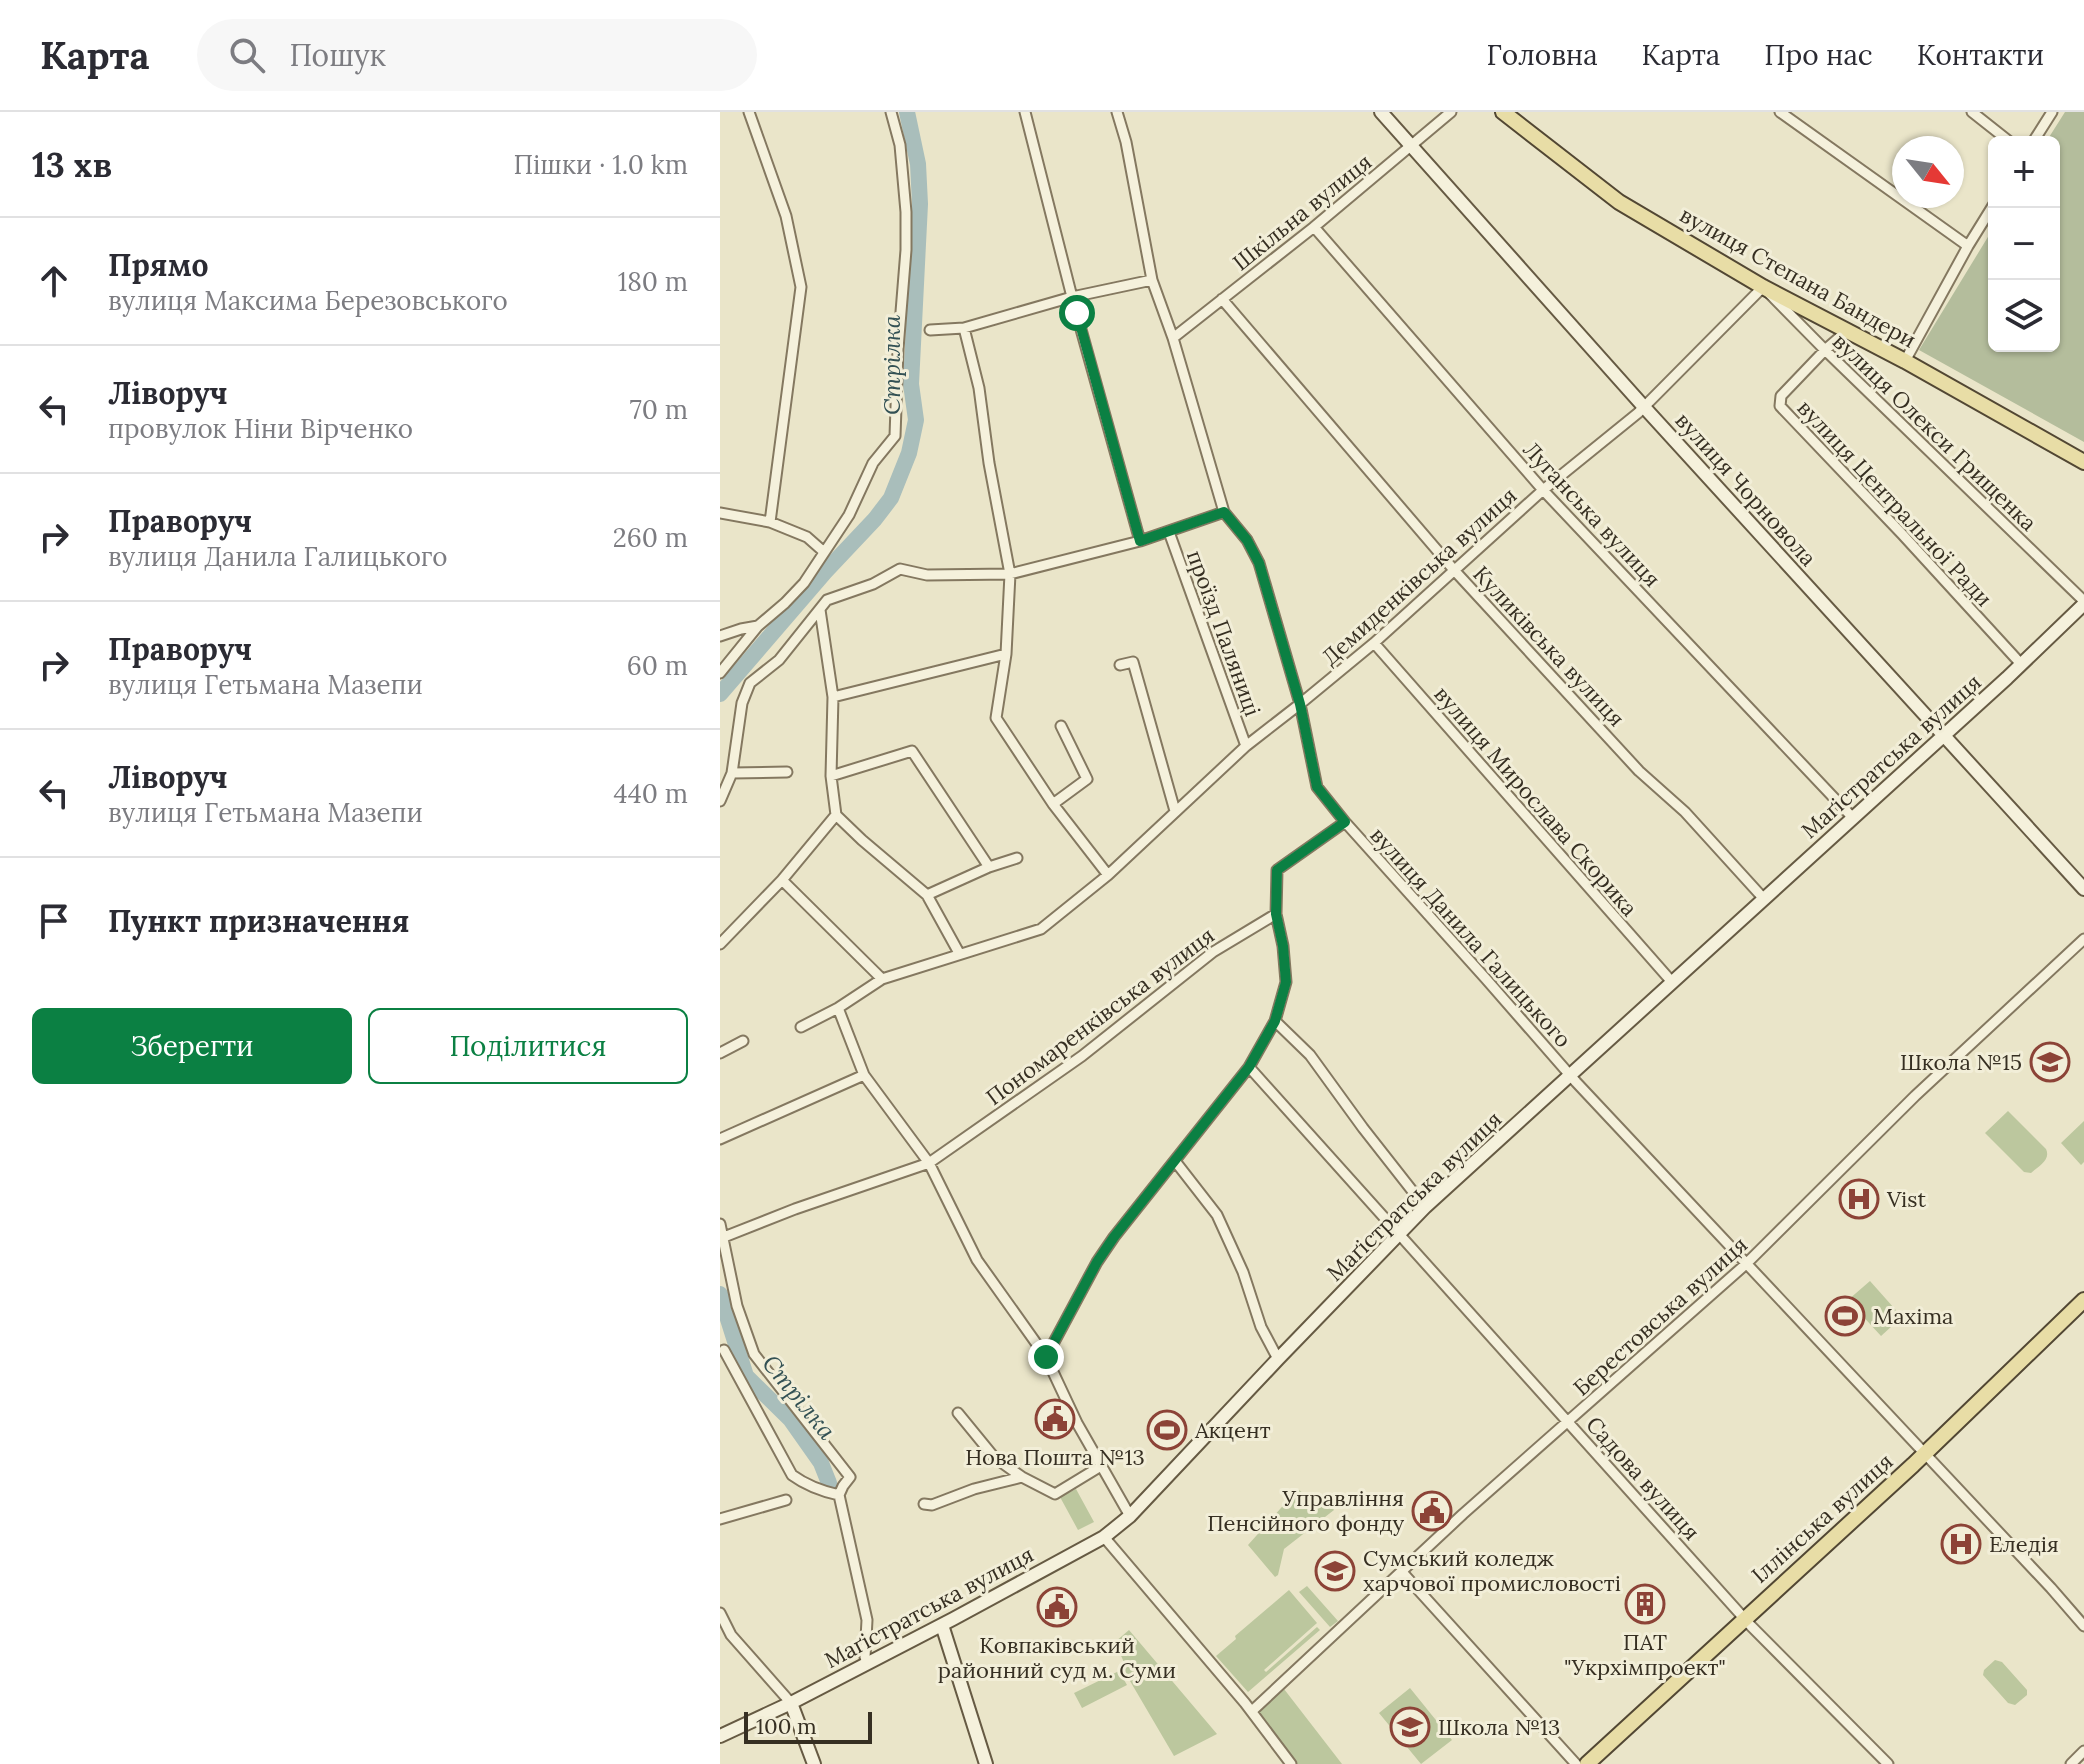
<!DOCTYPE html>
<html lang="uk">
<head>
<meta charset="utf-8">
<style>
  body { margin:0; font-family:Lora,serif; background:#f7f7f7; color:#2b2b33 }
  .controls { position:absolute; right:24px; top:24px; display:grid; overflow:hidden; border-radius:12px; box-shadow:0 2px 6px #0004 }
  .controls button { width:72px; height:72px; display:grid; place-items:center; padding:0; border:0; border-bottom:2px solid #e1e1e2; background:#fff; color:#2b2b33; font:40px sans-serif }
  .compass { position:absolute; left:1172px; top:24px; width:72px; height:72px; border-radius:50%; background:#fff; box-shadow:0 2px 6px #0004; rotate:120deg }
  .scale { position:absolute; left:24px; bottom:20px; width:128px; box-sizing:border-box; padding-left:8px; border:4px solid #362f22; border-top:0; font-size:22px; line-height:28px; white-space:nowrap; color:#362f22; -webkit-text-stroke:6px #f2eed8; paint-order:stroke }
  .stop { position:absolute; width:24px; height:24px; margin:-18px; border:6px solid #0b8043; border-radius:50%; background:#fff }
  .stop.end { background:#0b8043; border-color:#fff; box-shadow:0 2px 8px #0008 }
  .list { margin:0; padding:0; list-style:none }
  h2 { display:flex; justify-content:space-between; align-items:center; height:104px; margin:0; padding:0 32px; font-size:34px }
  h2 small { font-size:26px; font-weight:400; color:#7c7c81 }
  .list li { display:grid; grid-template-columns:52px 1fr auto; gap:24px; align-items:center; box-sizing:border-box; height:128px; padding:0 32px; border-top:2px solid #e1e1e2 }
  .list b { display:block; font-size:30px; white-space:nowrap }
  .list p { margin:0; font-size:26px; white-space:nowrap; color:#7c7c81 }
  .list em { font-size:26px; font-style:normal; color:#7c7c81 }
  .actions { display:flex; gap:16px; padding:24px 32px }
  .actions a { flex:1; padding:18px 0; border:2px solid #0b8043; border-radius:12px; text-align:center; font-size:28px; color:#0b8043 }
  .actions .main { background:#0b8043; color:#fff }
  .icon { flex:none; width:44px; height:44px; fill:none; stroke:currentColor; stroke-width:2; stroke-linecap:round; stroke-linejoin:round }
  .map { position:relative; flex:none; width:1364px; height:1652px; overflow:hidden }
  header { display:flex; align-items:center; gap:48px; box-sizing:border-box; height:112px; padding:0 40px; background:#fff; border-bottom:2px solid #e1e1e2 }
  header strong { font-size:38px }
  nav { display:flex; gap:44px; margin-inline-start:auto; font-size:28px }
  .search { width:560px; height:72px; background:#f7f7f7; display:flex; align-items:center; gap:20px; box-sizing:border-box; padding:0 28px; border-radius:44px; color:#7c7c81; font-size:30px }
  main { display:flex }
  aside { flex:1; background:#fff }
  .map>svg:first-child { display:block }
  .green { fill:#bcc79e }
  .cemetery { fill:#b4bd9c }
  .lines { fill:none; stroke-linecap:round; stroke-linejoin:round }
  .river { stroke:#a9bebb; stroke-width:16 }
  .street-casing { stroke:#847860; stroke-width:13 }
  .secondary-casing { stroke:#665a43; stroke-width:16 }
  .primary-casing { stroke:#524733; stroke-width:18 }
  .street { stroke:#f5f1dc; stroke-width:9 }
  .secondary { stroke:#f5f1dc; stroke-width:12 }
  .primary { stroke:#e8dda6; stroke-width:14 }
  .route { stroke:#0b8043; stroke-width:10 }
  .labels { text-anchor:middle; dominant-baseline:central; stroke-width:6; stroke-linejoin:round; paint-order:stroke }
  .street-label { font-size:22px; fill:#362f22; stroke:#f2eed8 }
  .poi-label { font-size:22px; fill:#362f22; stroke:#f2eed8; text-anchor:start }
  .water-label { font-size:24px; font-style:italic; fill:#335154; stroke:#f2eed8 }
</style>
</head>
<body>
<header>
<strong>Карта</strong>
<div class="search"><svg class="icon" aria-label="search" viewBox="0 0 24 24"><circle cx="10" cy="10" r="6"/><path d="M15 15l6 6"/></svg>Пошук</div>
<nav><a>Головна</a><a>Карта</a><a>Про нас</a><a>Контакти</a></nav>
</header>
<main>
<aside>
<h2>13 хв<small>Пішки · 1.0 km</small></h2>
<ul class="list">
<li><svg class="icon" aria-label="ahead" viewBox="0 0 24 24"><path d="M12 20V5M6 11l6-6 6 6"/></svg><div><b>Прямо</b><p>вулиця Максима Березовського</p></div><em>180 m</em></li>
<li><svg class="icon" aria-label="left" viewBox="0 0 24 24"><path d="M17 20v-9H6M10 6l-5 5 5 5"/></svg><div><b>Ліворуч</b><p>провулок Ніни Вірченко</p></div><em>70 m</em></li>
<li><svg class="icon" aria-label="right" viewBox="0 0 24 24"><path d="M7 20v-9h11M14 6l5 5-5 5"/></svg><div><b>Праворуч</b><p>вулиця Данила Галицького</p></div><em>260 m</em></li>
<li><svg class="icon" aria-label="right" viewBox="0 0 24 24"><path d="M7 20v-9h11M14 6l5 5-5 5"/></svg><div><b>Праворуч</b><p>вулиця Гетьмана Мазепи</p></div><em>60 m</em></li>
<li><svg class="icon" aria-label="left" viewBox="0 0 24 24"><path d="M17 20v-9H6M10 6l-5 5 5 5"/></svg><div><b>Ліворуч</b><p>вулиця Гетьмана Мазепи</p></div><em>440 m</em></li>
<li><svg class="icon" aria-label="arrive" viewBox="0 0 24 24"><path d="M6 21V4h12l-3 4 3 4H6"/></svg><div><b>Пункт призначення</b></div></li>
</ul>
<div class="actions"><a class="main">Зберегти</a><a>Поділитися</a></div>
</aside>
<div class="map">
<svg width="1364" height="1652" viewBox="0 0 1364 1652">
  <rect width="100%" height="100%" fill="#eae5c9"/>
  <path class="green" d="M 1288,999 L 1326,1037 C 1331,1048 1319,1054 1311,1061 L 1304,1060 L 1265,1021 Z
    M 1364,1009 L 1364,1050 L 1361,1053 L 1341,1031 Z
    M 1150,1169 L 1182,1205 L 1161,1224 L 1128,1188 Z
    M 356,1377 L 374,1410 L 358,1418 L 340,1385 Z
    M 578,1377 L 592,1389 L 603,1382 L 614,1398 L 564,1437 L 558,1463 L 555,1465 L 528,1433 Z
    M 587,1474 L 618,1509 L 610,1515 L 579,1480 Z
    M 569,1478 L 597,1511 L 544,1558 L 546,1560 L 597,1515 L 600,1518 L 528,1580 L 496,1544 L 516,1527 L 515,1524 Z
    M 409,1518 L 497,1622 L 454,1644 L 403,1557 L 406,1555 L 395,1530 Z
    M 1275,1548 L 1282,1550 L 1307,1578 L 1307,1583 L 1295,1593 L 1288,1591 L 1263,1563 L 1264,1558 Z
    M 399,1559 L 407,1573 L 362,1596 L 354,1581 Z
    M 690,1576 L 732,1628 L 701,1652 L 659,1601 Z
    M 564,1577 L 622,1652 L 576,1652 L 538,1601 Z"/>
  <path class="cemetery" d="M 1345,0 L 1364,0 L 1364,330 L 1199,238 L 1274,115 L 1274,234 L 1334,234 L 1334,30 L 1326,30 Z"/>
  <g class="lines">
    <path class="river" d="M 0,582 L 105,460 L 155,407 L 171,386 L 189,341 L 196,308 L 191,272 L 200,92 L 198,52 L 187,0
      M 0,1182 L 26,1264 L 70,1307 L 101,1351 L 109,1371"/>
    <defs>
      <path id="street" d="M 29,0 L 66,104 L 81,175 L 50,410
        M 305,0 L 352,185 L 420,429
        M 397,0 L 406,30 L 432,168 L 453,226 L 504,400 L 527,428 L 539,451 L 580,592 L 597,675 L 625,710 L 766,867 L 856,970 L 1331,1476 L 1364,1514
        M 1060,0 L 1248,134
        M 1252,0 L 1290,30
        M 1313,30 L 1332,0
        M 594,115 L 823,378 L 1133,706
        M 502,187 L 734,458 L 919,659 L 965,700 L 1044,787
        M 244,216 L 259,276 L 269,351 L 290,462 L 286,542 L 276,606 L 333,692 L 388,763
        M 210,218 L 244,216 L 352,185 L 432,168
        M 1127,219 L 1105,238 L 1061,284 L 1060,294 L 1182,422 L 1301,552
        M 453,226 L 594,115 L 731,0
        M 1185,249 L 1248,134 L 1274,92
        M 0,401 L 50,410 L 87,425 L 104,440
        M 449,420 L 526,634
        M 0,524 L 21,517 L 38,514
        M 654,531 L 952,870
        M 400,553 L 413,550 L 455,699
        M 0,561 L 38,514 L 65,491 L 84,471 L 129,403 L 153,351 L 175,324 L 178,237 L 186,138 L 186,100 L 180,33 L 171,0
        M 113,585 L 286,542
        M 12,661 L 67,660
        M 111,664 L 192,639 L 269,755
        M 0,689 L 12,661 L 22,591 L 30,571 L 59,548 L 107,488 L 153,472 L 180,457 L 207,463 L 290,462 L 420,429 L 504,400
        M 333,692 L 367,667 L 341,614
        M 116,703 L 142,728 L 207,783 L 239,841
        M 62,768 L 162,867
        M 207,783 L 269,755 L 297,746
        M 0,832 L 62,768 L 116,703 L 111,664 L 113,585 L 100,498
        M 118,896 L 144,963 L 209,1051 L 257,1148 L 326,1245 L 357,1311 L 410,1404
        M 555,909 L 590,943 L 643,1016 L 705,1095
        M 81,915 L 118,896 L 162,867 L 321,817 L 388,763 L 526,634 L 580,592 L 654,531 L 823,378 L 918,301 L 1043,175 L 1105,238 L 1364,489
        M 0,941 L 23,929
        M 529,955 L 1031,1514 L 1168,1652
        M 0,1027 L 144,963
        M 455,1049 L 497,1103 L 523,1160 L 541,1215 L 558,1247
        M 0,1112 L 17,1194 L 34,1242 L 130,1365 L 123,1374 L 119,1383
        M 4,1125 L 75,1097 L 209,1051 L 362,944 L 493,840 L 556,802
        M 4,1238 L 72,1363 C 87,1374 101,1379 119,1383
        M 326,1245 L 377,1150 L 394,1125 L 529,955 L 555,909 L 566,870 L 563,834 L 556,802 L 557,758 L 625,710
        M 238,1301 L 274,1345 L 302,1365
        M 119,1383 L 147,1508 L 145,1545 L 147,1550
        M 204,1392 L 212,1393 L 254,1377 L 302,1365 L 335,1382 L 381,1354
        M 0,1407 L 66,1388
        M 384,1425 L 525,1591 L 571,1652
        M 682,1460 L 856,1652
        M 0,1501 L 11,1523 L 71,1591
        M 532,1599 L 743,1402 L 1026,1152 L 1195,984 L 1364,827
        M 1351,1652 L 1364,1639"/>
      <path id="secondary" d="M 661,0 L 924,295 L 1364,777
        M 222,1513 L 266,1652
        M 71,1591 L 94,1652
        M 0,1624 L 71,1591 L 233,1507 L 384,1425 L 410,1404 L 558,1247 L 705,1095 L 1287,566 L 1364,492"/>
      <path id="primary" d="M 783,0 L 899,90 L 1043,175 L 1185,249 L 1364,350
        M 867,1652 L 1193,1353 L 1364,1188"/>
    </defs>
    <use href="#street" class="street-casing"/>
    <use href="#secondary" class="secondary-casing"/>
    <use href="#primary" class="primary-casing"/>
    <use href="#street" class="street"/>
    <use href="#secondary" class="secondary"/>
    <use href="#primary" class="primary"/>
  </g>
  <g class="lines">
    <path class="route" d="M 326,1245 L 377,1150 L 394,1125 L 529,955 L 555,909 L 566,870 L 563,834 L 556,802 L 557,758 L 625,710 L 597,675 L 580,592 L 539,451 L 527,428 L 504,400 L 420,429 L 357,201"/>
  </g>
  <defs>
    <symbol id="school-ring" viewBox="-11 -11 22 22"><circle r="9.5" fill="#f2eed8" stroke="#8c4337" stroke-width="1.5"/><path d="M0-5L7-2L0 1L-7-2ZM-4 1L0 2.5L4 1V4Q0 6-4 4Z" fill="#8c4337"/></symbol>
    <symbol id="hospital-ring" viewBox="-11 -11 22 22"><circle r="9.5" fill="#f2eed8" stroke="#8c4337" stroke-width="1.5"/><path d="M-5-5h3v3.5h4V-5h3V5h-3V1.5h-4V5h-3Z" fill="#8c4337"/></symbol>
    <symbol id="stadium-ring" viewBox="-11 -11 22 22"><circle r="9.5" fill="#f2eed8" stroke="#8c4337" stroke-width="1.5"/><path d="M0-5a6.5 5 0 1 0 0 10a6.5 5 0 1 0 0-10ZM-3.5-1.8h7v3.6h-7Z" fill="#8c4337"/></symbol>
    <symbol id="civic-ring" viewBox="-11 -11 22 22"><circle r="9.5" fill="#f2eed8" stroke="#8c4337" stroke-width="1.5"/><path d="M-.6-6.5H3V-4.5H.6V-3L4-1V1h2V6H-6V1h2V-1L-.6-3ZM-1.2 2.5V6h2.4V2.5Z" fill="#8c4337"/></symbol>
    <symbol id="university-ring" viewBox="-11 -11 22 22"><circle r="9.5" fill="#f2eed8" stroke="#8c4337" stroke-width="1.5"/><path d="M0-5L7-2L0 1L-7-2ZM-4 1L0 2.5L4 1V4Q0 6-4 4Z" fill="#8c4337"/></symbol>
    <symbol id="building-ring" viewBox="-11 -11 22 22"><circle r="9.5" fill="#f2eed8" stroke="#8c4337" stroke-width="1.5"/><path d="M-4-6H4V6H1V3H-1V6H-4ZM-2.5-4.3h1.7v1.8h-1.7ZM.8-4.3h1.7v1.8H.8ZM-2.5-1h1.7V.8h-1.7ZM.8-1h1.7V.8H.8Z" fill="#8c4337"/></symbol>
  </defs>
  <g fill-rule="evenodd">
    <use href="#school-ring" x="1308" y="928" width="44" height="44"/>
    <use href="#hospital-ring" x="1117" y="1065" width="44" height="44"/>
    <use href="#stadium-ring" x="1103" y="1182" width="44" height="44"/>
    <use href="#civic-ring" x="313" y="1285" width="44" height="44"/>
    <use href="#stadium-ring" x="425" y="1296" width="44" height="44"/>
    <use href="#civic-ring" x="690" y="1377" width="44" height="44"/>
    <use href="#hospital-ring" x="1219" y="1410" width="44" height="44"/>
    <use href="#university-ring" x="593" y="1437" width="44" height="44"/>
    <use href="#building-ring" x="903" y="1470" width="44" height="44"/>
    <use href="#civic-ring" x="315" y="1473" width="44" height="44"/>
    <use href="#school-ring" x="668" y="1593" width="44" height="44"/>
  </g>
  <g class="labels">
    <g class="street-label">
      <text transform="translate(582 100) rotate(-39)">Шкільна вулиця</text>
      <text transform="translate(1078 165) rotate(29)">вулиця Степана Бандери</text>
      <text transform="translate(1215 320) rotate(44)">вулиця Олекси Грищенка</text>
      <text transform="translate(1026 377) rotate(48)">вулиця Чорновола</text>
      <text transform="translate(1175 391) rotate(47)">вулиця Центральної Ради</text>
      <text transform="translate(872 402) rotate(47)">Луганська вулиця</text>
      <text transform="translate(699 464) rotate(-42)">Демиденківська вулиця</text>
      <text transform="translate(504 521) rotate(70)">проїзд Паляниці</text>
      <text transform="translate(829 534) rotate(47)">Куликівська вулиця</text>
      <text transform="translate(1171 644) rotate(-42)">Маґістратська вулиця</text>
      <text transform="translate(816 689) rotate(49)">вулиця Мирослава Скорика</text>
      <text transform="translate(751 825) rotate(48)">вулиця Данила Галицького</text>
      <text transform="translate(380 904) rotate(-37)">Пономаренківська вулиця</text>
      <text transform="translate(694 1084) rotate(-44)">Маґістратська вулиця</text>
      <text transform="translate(940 1204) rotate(-42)">Берестовська вулиця</text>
      <text transform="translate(923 1366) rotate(48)">Садова вулиця</text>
      <text transform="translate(1102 1406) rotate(-42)">Іллінська вулиця</text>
      <text transform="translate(209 1495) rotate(-28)">Маґістратська вулиця</text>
    </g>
    <g class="poi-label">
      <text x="1302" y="950" text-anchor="end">Школа №15</text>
      <text x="1167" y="1087">Vist</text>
      <text x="1153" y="1204">Maxima</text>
      <text x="475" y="1318">Акцент</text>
      <text x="335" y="1345" text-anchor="middle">Нова Пошта №13</text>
      <text x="684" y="1386" text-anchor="end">Управління<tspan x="684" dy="25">Пенсійного фонду</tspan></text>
      <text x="1269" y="1432">Еледія</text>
      <text x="643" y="1446">Сумський коледж<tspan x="643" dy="25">харчової промисловості</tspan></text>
      <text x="925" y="1530" text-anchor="middle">ПАТ<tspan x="925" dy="25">"Укрхімпроект"</tspan></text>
      <text x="337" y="1533" text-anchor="middle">Ковпаківський<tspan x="337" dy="25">районний суд м. Суми</tspan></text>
      <text x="718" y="1615">Школа №13</text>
    </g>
    <g class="water-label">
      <text transform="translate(171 253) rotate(-90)">Стрілка</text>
      <text transform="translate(79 1285) rotate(51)">Стрілка</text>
    </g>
  </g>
</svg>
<div class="controls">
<button>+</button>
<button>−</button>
<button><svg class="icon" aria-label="layers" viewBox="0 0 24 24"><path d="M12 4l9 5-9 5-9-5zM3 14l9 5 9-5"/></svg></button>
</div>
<svg class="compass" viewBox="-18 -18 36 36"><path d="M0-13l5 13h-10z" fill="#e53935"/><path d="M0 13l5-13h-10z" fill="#7c7c81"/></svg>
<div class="scale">100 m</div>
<div class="stop" style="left:357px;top:201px"></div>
<div class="stop end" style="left:326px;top:1245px"></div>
</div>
</main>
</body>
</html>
